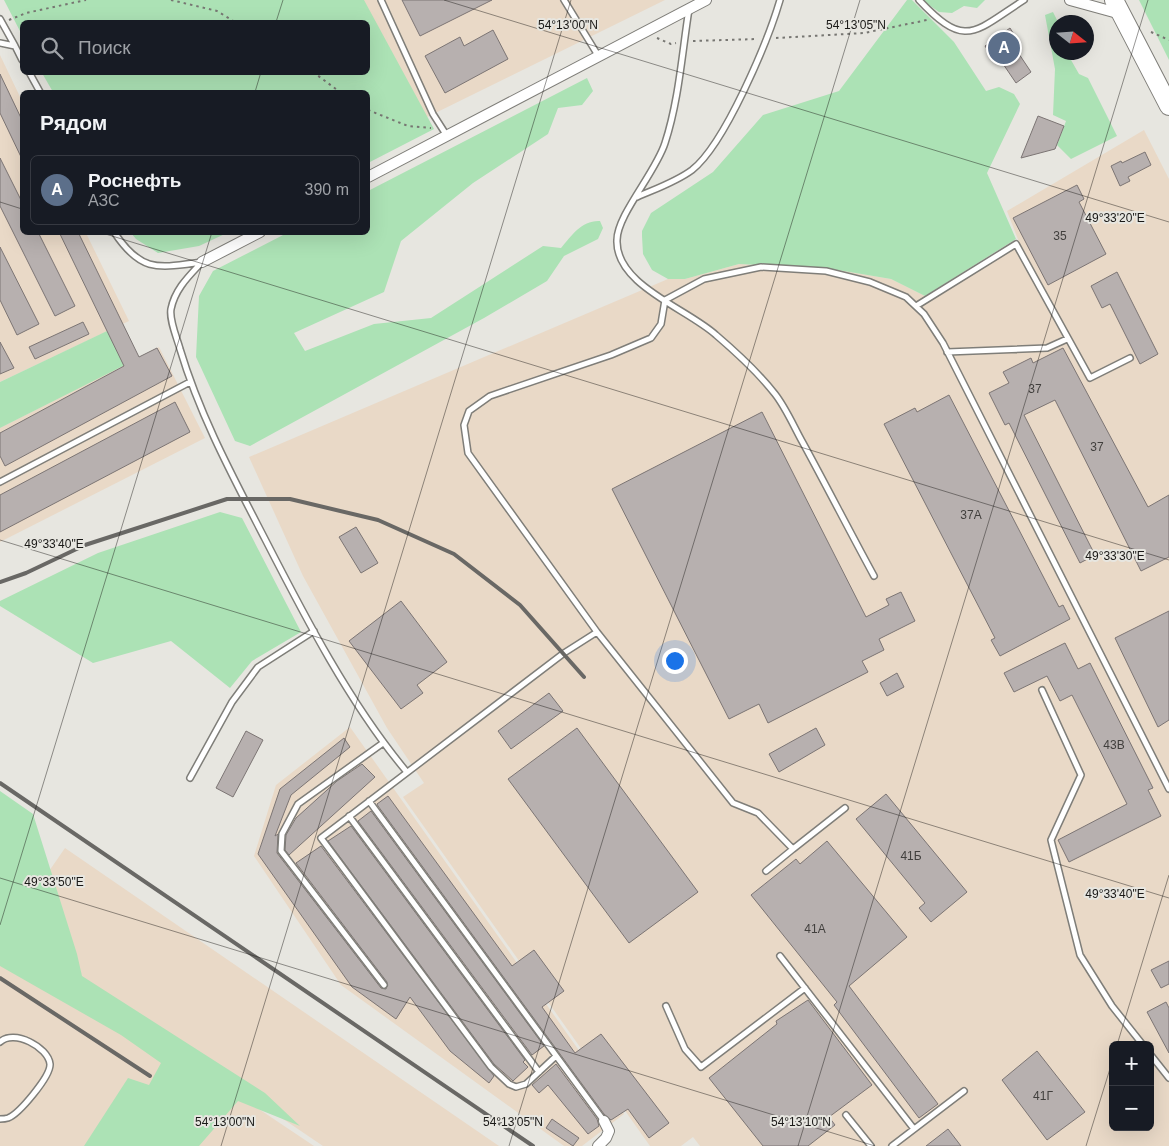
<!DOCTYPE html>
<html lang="ru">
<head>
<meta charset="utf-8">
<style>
  body { margin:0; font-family:Arial,sans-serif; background:#20242c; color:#f1f3f6 }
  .controls { position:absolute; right:15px; bottom:15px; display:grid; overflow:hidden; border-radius:8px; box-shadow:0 5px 20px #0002 }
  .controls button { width:45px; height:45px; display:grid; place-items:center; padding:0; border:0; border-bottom:1px solid #363941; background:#171b24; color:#f1f3f6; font:25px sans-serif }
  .compass { position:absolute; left:1049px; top:15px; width:45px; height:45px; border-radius:50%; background:#171b24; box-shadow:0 5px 20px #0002; rotate:107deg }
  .you { position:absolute; left:674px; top:660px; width:18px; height:18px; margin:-12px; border:4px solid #fff; border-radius:50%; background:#1a73e8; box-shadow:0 0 0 8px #1a73e833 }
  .badge { display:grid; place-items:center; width:32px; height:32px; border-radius:50%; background:#0b8043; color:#fff; font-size:16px; font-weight:700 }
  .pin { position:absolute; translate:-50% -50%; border:2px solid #fff; box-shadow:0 1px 5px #0006 }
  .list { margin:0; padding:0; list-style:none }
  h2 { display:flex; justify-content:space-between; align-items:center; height:65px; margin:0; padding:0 20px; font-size:21px }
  h2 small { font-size:16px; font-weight:400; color:#9ea1a6 }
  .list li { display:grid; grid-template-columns:32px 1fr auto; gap:15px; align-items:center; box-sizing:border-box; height:70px; margin:0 10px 10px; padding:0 10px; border:1px solid #363941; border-radius:8px }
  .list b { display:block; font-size:19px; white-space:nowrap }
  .list p { margin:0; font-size:16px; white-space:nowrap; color:#9ea1a6 }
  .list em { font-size:16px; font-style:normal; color:#9ea1a6 }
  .icon { flex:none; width:28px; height:28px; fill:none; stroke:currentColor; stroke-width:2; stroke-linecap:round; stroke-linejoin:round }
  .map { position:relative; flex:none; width:1169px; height:1146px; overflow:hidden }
  .search { position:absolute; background:#171b24; box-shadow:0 5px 20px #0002; left:20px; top:20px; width:350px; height:55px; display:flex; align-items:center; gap:12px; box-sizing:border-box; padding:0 18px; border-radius:8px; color:#9ea1a6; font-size:19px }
  .panel { position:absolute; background:#171b24; box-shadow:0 5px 20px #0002; left:20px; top:90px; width:350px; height:145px; border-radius:8px }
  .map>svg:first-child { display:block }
  .industrial { fill:#e9d9c7; fill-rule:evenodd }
  .green { fill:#ace2b5 }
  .building { fill:#b7b0af; stroke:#7c7574 }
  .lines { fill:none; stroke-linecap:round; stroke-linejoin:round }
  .lane-casing { stroke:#7f7e79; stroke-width:8 }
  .street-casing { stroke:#7f7e79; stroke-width:12 }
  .highway-casing { stroke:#7f7e79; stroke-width:20 }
  .path { stroke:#777672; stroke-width:2; stroke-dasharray:2.5 4; stroke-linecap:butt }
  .lane { stroke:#fff; stroke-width:5 }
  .street { stroke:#fff; stroke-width:10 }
  .highway { stroke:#fff; stroke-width:18 }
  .rail { stroke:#696865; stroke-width:4 }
  .ticks { fill:none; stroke:#1a1917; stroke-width:1; stroke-opacity:0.45 }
  .labels { text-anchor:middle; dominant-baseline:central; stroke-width:4; stroke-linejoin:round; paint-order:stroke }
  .number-label { font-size:12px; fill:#413f3d }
  .ticks-label { font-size:12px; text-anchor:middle; fill:#1a1917; stroke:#e7e6e0; stroke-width:4; stroke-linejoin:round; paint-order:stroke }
</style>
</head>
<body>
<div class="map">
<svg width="1169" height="1146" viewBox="0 0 1169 1146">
  <rect width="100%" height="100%" fill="#e7e6e0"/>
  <path class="industrial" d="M 347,0 L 665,0 L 415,123 L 368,22 Z
    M 0,55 L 22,101 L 22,232 L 86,233 L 129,321 L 0,382 Z
    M 1144,130 L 1169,179 L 1169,1146 L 700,1146 L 693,1137 L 681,1146 L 650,1146 L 403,797 L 424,783 L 387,728 L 303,576 L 249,457 L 668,279 L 685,279 L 739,264 L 833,269 L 891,279 L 925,296 L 1019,242 L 1007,211 ZM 1113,1045 L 1150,1045 L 1150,1127 L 1113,1127 Z
    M 159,347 L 205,438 L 0,542 L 0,428 Z
    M 350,727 L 624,1114 L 582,1146 L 564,1146 L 341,985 L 254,856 L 276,785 Z
    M 65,848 L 499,1146 L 323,1146 L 7,932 Z
    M 0,936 L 314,1146 L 0,1146 Z"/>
  <path class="green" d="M 4,0 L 364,0 L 434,129 L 368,163 L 368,92 L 53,92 L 42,73 L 368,72 L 368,22 L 22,22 L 22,35 Z
    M 907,0 L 912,0 L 954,42 L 986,91 L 999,87 L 1014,94 L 1020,104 L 987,173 L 1016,239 L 925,296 L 891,279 L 832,269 L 739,264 L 685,279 L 668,279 L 652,270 L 643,254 L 642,236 L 642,231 L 651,213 L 713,172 L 763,115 L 839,91 Z
    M 922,0 L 985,0 L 977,8 L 964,6 L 952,13 L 939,12 Z
    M 1139,0 L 1169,0 L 1169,60 Z
    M 1053,12 L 1058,22 L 1056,52 L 1067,53 L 1079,74 L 1088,78 L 1117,136 L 1071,159 L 1057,145 L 1066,121 L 1053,115 L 1055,69 L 1045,15 Z
    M 587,78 L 593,91 L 582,105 L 558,108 L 548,134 L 473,183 L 401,241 L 384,292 L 294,333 L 305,351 L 374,324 L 431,318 L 543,246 L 561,248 C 572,235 582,220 600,221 L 603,228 L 598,239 L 564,256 L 547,281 L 484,318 L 250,446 L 235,441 L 196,357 L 199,296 L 213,271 L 287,233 L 368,232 L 368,191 Z
    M 131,233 L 227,233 L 199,246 L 158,253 L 136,239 Z
    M 107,331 L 125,365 L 0,428 L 0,382 Z
    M 220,512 L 242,518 L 301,632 L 252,661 L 230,688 L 171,641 L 93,663 L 0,606 L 0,601 L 98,553 Z
    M 0,791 L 33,814 L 77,954 L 82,976 L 265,1093 L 300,1126 L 238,1101 L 199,1146 L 84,1146 L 128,1078 L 149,1085 L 161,1063 L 121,1035 L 0,966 Z"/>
  <path class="building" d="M 402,0 L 492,0 L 420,36 Z
    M 1010,28 L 1018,41 L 1013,45 L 1031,72 L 1016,83 L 997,55 L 993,58 L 985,46 Z
    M 493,30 L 508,59 L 445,93 L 425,56 L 460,37 L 464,46 Z
    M 0,74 L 22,120 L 22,159 L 0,113 Z
    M 1038,116 L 1064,126 L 1055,149 L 1021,158 Z
    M 1145,152 L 1151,165 L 1128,177 L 1130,181 L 1120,186 L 1111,166 L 1121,161 L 1122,163 Z
    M 0,158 L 22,202 L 22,232 L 38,232 L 75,306 L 55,316 L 0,206 Z
    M 1077,185 L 1084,199 L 1079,202 L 1106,254 L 1048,285 L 1013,218 Z
    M 59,232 L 78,232 L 139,357 L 157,348 L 172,376 L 5,466 L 0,456 L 0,433 L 124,366 Z
    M 0,247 L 39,324 L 17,335 L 0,300 Z
    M 1117,272 L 1158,354 L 1140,364 L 1110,304 L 1102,308 L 1091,286 Z
    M 83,322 L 89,334 L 35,359 L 29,347 Z
    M 0,342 L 14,368 L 0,374 Z
    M 1063,348 L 1148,507 L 1169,495 L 1169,557 L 1141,571 L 1055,400 L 1024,415 L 1095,555 L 1080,563 L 1009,423 L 1005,425 L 989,393 L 1009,383 L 1003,372 L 1031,358 L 1033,363 Z
    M 949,395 L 1059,607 L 1063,605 L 1070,619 L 1000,656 L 991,640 L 995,638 L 884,424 L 915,408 L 917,412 Z
    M 175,402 L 190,432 L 0,532 L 0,495 Z
    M 762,412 L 866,617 L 889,605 L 886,599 L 901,592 L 915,621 L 879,639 L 884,650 L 862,661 L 868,672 L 768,723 L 759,704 L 729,719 L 612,489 Z
    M 356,527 L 378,563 L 361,573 L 339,537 Z
    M 401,601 L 447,662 L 417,685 L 423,693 L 401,709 L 349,641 Z
    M 1169,611 L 1169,720 L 1158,727 L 1115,638 Z
    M 1065,643 L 1078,669 L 1090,663 L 1153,788 L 1148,790 L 1161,816 L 1069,862 L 1058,840 L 1127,804 L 1072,695 L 1060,701 L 1047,676 L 1014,692 L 1004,673 Z
    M 897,673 L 904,687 L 887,696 L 880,683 Z
    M 549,693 L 563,711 L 511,749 L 498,731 Z
    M 577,728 L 698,892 L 629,943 L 508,779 Z
    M 816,728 L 825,745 L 779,772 L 769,754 Z
    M 246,731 L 263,740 L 233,797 L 216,788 Z
    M 344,738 L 350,747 L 291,795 L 275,836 L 278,834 L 277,853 L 381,988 L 386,989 L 387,982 L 296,863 L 321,846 L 494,1076 L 489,1083 L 450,1051 L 410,997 L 396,1019 L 352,987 L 258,854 L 280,789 Z
    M 362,764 L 375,777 L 289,855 L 285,850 L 286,835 L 296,818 L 337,781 Z
    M 886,794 L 967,892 L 931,922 L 919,908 L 925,903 L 856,819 Z
    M 388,796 L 512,966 L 534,950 L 564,991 L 542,1007 L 575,1053 L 601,1034 L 669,1123 L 649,1138 L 628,1109 L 611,1120 L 604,1114 L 378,806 L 377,804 Z
    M 371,811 L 544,1046 L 532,1055 L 358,821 Z
    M 351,826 L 525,1060 L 523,1062 L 528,1067 L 513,1081 L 494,1064 L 328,841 Z
    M 827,841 L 907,937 L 849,986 L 938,1104 L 919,1118 L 834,1005 L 837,1002 L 751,895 L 796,859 L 800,864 Z
    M 1169,961 L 1169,984 L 1161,988 L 1151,970 Z
    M 808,1000 L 872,1085 L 829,1117 L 835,1125 L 808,1146 L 763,1146 L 709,1078 L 777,1024 L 776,1021 Z
    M 1166,1002 L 1169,1008 L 1169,1053 L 1147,1012 Z
    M 1037,1051 L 1085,1112 L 1047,1140 L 1002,1080 Z
    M 556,1064 L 597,1119 L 599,1126 L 588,1134 L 548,1085 L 539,1093 L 532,1085 Z
    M 552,1119 L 579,1138 L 573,1146 L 546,1128 Z
    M 948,1129 L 961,1146 L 926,1146 Z"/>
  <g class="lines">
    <defs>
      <path id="lane" d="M 381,0 L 433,114 L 447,136
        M 564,0 L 599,57
        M 919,0 C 966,50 974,32 1024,0
        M 689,9 C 682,53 679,100 665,143 C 656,172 617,215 617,240 C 615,285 688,309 716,335 C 737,353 758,372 775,394 C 786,408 794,427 803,443 C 827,487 850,532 874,576
        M 0,19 L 15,46
        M 0,43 L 15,46 L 22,60
        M 29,72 L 40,92
        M 637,197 C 655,189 676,182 692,170 C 725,144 768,41 780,0
        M 114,232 C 141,273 158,268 202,262
        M 202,262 C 189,276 175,289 171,309 C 169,320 177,338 180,349 C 200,416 233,477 265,539 C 305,617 350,704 406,771
        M 916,306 L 1016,244 L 1090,378 L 1130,358
        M 947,352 L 1047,348 L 1067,339
        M 0,482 L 190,382
        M 1042,690 L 1081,775 L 1051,840 L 1080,955 L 1112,1006 L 1143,1045
        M 383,743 L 298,804 L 282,834 L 281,851 L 384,985
        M 190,778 L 232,702 L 258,667 L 314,631
        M 369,801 L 604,1121
        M 845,808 L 793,849 L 758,813 L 733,803 L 597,632 L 468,453 L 464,425 L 469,411 L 490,396 L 611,355 L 651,338 L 661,324 L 665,300 L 704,279 L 761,267 L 826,271 L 870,282 L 906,297 L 924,314 L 943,343 L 1169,789
        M 349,816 L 539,1072
        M 766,871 L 793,849
        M 780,956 L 914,1129
        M 666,1006 L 685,1049 L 701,1067 L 805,988
        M 0,1042 C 14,1029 48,1047 50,1064 C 51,1076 19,1114 8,1118 C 5,1119 3,1119 0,1119
        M 1150,1054 L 1169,1078
        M 556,1056 L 526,1084 L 516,1087 L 509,1084 L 491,1067 L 321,838 L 564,653 L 597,632
        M 846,1115 L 871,1146
        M 892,1146 L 964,1091"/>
      <path id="street" d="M 1070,0 L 1121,14
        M 368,177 L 706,0
        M 202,262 L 260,232
        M 598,1146 L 606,1138 L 609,1131 L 604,1121"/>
      <path id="highway" d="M 1114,0 L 1169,106"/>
    </defs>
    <use href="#lane" class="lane-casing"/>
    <use href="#street" class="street-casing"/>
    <use href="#highway" class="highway-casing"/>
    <path class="path" d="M 171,0 L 217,11 L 235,22
      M 9,20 L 26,13 L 86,0
      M 1151,32 L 1169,40
      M 657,38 L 671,44 L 676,43
      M 776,38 L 864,33 L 927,20
      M 693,41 L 758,39
      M 313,72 L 340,92
      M 368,110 L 408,126 L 431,128"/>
    <use href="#lane" class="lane"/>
    <use href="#street" class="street"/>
    <use href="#highway" class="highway"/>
    <path class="rail" d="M 0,582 L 26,573 L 85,545 L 227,499 L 290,499 L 378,520 L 454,554 L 520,605 L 584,677
      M 0,783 L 533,1146
      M 0,978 L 150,1076"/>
  </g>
  <path class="ticks" d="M 444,0 L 1169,222M 276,22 L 283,0M 255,92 L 261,72M 0,202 L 22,209M 99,232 L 1169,560M 0,540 L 1169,898M 0,878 L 875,1146M 0,925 L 212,232M 1117,1045 L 1169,875M 221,1146 L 571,0M 509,1146 L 860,0M 798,1146 L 1148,0M 1086,1146 L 1113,1059"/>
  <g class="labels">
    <g class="number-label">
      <text x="1060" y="236">35</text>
      <text x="1035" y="389">37</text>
      <text x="1097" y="447">37</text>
      <text x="971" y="515">37А</text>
      <text x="1114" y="745">43В</text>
      <text x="911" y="856">41Б</text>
      <text x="815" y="929">41А</text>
      <text x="1043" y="1096">41Г</text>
    </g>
  </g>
  <g class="ticks-label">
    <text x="568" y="29">54°13'00"N</text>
    <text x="856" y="29">54°13'05"N</text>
    <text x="1115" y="222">49°33'20"E</text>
    <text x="54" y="548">49°33'40"E</text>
    <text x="1115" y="560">49°33'30"E</text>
    <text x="54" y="886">49°33'50"E</text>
    <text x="1115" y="898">49°33'40"E</text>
    <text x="225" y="1126">54°13'00"N</text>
    <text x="513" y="1126">54°13'05"N</text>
    <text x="801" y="1126">54°13'10"N</text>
  </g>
</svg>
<div class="controls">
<button>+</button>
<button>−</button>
</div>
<svg class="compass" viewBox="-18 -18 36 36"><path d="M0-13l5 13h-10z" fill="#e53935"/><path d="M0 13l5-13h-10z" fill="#9ea1a6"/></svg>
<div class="you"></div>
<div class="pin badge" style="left:1004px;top:48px;background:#5c6f8a">A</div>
<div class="search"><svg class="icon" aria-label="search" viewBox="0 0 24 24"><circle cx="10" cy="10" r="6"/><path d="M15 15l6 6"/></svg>Поиск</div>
<section class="panel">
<h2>Рядом<small></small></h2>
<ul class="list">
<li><span class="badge" style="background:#5c6f8a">A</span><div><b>Роснефть</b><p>АЗС</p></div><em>390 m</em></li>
</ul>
</section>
</div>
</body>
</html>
